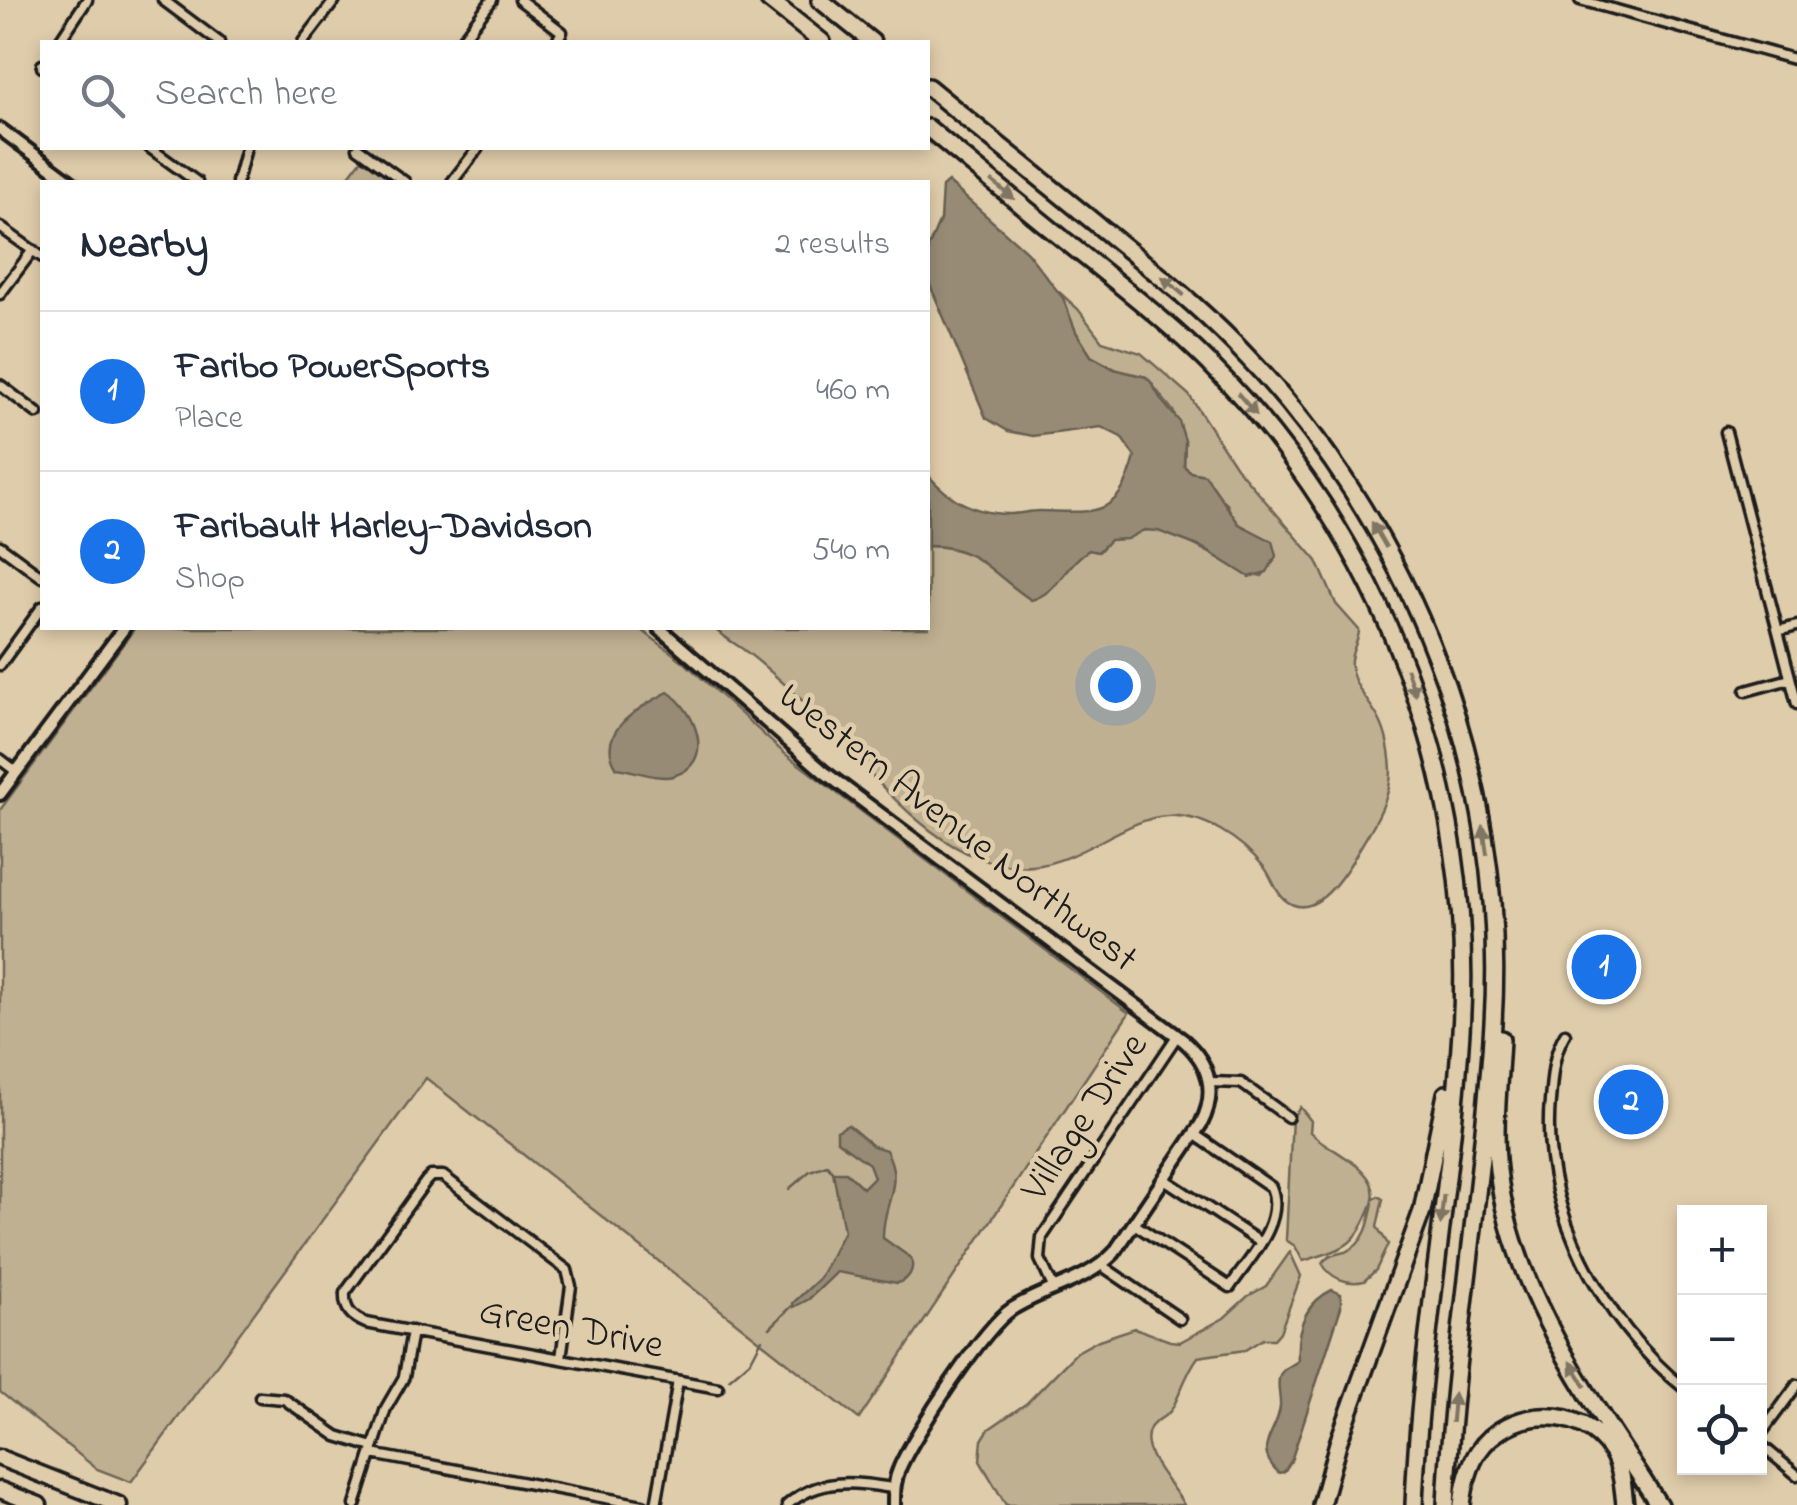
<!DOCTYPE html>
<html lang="en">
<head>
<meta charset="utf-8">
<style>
  body { margin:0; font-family:"Indie Flower",sans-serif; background:#f6f6f7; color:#1f2937 }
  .controls { position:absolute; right:30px; bottom:30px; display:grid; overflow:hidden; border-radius:0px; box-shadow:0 5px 15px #0003 }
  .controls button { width:90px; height:90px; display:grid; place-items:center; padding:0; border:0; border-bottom:2px solid #e0e1e3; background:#fff; color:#1f2937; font:50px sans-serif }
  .you { position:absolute; left:1115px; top:685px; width:35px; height:35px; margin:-25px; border:8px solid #fff; border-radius:50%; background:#1a73e8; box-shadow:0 0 0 15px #1a73e833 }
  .badge { display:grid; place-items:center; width:65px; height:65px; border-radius:50%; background:#1a73e8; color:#fff; font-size:32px; font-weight:700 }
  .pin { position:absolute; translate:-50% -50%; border:5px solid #fff; box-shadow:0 2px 10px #0006 }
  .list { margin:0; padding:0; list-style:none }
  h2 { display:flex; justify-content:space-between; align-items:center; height:130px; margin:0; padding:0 40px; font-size:42px }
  h2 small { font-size:32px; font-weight:400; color:#747a83 }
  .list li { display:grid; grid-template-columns:65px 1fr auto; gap:30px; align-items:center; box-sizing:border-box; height:160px; padding:0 40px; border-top:2px solid #e0e1e3 }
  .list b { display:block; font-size:38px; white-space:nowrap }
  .list p { margin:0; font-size:32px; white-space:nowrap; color:#747a83 }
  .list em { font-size:32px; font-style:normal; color:#747a83 }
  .icon { flex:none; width:55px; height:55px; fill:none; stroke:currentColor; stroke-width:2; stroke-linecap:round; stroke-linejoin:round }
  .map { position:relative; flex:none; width:1797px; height:1505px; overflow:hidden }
  .search { position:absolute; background:#fff; box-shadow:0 5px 15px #0003; left:40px; top:40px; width:890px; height:110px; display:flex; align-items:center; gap:25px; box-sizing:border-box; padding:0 35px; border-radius:0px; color:#747a83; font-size:38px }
  .panel { position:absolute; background:#fff; box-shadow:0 5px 15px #0003; left:40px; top:180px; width:890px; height:450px; border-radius:0px }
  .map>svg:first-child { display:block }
  .green { fill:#c0b092; stroke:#6e6657; stroke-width:2.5 }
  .water { fill:#978b75; stroke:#665f51; stroke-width:2.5 }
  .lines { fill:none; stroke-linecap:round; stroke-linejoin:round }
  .stream { stroke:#665f51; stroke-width:2.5 }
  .minor-casing { stroke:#1c1c1c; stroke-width:15 }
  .tertiary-casing { stroke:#1c1c1c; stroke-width:18 }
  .trunk-casing { stroke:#1c1c1c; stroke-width:21 }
  .motorway-casing { stroke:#1c1c1c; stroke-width:22 }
  .minor { stroke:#dfccaa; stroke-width:8 }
  .tertiary { stroke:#dfccaa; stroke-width:10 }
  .trunk { stroke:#dfccaa; stroke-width:14 }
  .motorway { stroke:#dfccaa; stroke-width:15 }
  .oneway { fill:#7e7463 }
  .labels { text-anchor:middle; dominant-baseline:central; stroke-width:9; stroke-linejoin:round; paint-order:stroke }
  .street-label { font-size:40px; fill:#1c1c1c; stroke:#dfccaa }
</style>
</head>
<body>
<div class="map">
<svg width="1797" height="1505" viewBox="0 0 1797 1505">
  <rect width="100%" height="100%" fill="#dfccaa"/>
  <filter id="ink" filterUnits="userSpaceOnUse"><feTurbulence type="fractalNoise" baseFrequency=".01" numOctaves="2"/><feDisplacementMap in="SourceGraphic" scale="20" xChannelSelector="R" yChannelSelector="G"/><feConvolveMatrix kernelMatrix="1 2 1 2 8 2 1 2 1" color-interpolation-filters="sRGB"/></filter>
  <g filter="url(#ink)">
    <path class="green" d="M 364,156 L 400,182 L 344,182 Z
      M 1059,292 L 1078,309 L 1102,341 L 1141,353 L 1189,395 L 1236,467 L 1317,561 L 1336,604 L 1359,630 C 1359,642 1349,653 1351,666 C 1353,686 1370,702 1379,719 C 1387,734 1390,753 1391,770 C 1391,803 1368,833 1353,860 C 1341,879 1312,924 1284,899 C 1275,891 1272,877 1264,867 C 1242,840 1203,813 1167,816 C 1126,818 1080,862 1033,866 C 939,875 866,763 807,705 C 787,686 766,666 744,650 C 734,643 723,637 714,628 L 928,628 L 928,546 C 966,546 992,564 1019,591 L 1056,584 L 1080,554 L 1089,550 L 1099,552 L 1110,539 C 1125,540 1135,530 1148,530 C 1170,529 1212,554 1231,565 C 1240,571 1252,573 1262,576 L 1274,561 L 1232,516 L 1227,504 L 1216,494 L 1208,478 L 1190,472 L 1184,466 L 1185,441 L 1173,411 L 1146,377 L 1121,372 L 1091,356 L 1076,332 Z
      M 135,628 L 639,628 L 684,662 L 784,753 L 1129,1013 L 859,1419 L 426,1078 L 131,1482 L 97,1469 L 0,1392 L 0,810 Z
      M 1300,1107 L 1311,1121 L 1310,1132 C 1328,1151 1380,1168 1373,1200 L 1378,1196 L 1383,1199 L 1377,1227 L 1388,1244 L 1376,1270 L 1364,1281 C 1347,1285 1330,1278 1322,1263 C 1329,1255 1334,1255 1345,1252 C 1366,1245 1370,1220 1373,1202 C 1355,1246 1350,1247 1303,1261 L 1295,1246 L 1286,1240 L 1292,1118 Z
      M 1290,1252 L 1301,1276 L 1280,1332 L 1274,1339 L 1263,1339 L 1245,1350 L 1198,1357 C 1186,1373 1182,1390 1173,1407 C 1168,1418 1156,1418 1150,1428 C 1137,1452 1174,1486 1184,1505 L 1006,1505 L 980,1461 L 982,1440 L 989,1429 L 1027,1403 L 1077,1352 L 1099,1340 L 1135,1328 L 1170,1341 L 1180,1342 L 1224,1318 L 1248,1296 L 1266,1286 Z"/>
    <path class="water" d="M 948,182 L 1027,252 L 1063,298 L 1076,332 L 1091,356 L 1114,369 L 1146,377 L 1151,382 L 1162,401 L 1179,421 L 1185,441 L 1184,466 L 1190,472 L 1205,475 L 1239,524 L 1272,541 L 1276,556 L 1267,572 L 1249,577 L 1201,547 L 1158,531 L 1144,530 L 1127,539 L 1110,540 L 1098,552 L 1089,550 C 1066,563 1057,594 1031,600 C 993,575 977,545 928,546 L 928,475 C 949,500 975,514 1009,514 C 1019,514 1030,511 1040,511 C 1093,512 1118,520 1135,457 L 1121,437 L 1101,427 L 1033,436 L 1008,431 L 986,418 L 928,280 L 928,248 L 940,220 L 942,187 Z
      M 668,692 C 696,711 717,763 673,776 C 658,780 633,770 617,768 C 593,731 641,707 668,692 Z
      M 848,1125 L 873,1146 L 886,1150 C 905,1185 882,1203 883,1238 L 911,1258 C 915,1270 909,1280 897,1283 L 837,1272 L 809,1299 L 794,1307 L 793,1303 L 820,1278 L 844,1231 L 833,1172 L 846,1172 L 863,1188 L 874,1177 L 869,1164 L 837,1141 L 837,1131 Z
      M 1332,1290 L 1341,1294 L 1341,1307 L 1291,1461 L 1284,1472 L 1279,1473 C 1251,1447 1277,1434 1280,1407 C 1281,1397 1276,1384 1280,1375 C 1283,1368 1293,1365 1298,1361 C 1296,1331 1303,1304 1332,1290 Z"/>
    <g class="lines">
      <path class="stream" d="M 789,1189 L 810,1171 L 827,1165 L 833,1172
        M 770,1328 L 792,1306
        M 729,1379 L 751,1360 L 762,1339"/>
      <defs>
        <path id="minor" d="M 163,0 L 219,42
          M 520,0 L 562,32 L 556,42
          M 1580,0 L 1797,60
          M 59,42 L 87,0
          M 303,42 L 335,0
          M 460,42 L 492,0
          M 42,65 L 42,67
          M 150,148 L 197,182
          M 358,148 L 405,182
          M 237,182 L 246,148
          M 452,182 L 478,148
          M 0,227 L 42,257
          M 0,294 L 33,250
          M 0,385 L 37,413
          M 1726,432 L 1797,704
          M 0,546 L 42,577
          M 1778,631 L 1797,626
          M 0,665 L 42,607
          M 1746,691 L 1790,679
          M 0,759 L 17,772
          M 1565,1034 C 1553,1054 1552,1077 1550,1101 C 1540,1208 1602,1322 1684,1388
          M 1210,1082 L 1241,1083 L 1288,1117
          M 1164,1179 L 1260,1242
          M 1134,1224 L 1230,1287 C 1248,1260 1286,1222 1271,1187 L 1194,1134
          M 1101,1265 L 1180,1319
          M 1054,1289 L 1040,1259 L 1042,1237 L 1177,1036
          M 561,1358 L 571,1286 L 567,1270 L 443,1176 L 431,1176 L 426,1181 L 345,1293 C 344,1309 351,1317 366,1323 L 718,1388
          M 260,1397 L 284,1399 L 337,1436 L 373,1447
          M 1760,1435 L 1797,1385
          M 1760,1444 L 1797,1475
          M 372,1454 L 643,1505
          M 355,1505 L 386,1408 L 404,1377 L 412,1331
          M 656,1505 L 678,1381
          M 787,1505 C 820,1477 853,1482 893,1488"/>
        <path id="tertiary" d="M 0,129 L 71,182
          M 659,628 L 824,772 L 1184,1041 C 1210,1064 1217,1093 1201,1124 L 1114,1253 C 1086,1282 1045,1288 1012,1309 C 984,1327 914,1435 900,1467 C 894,1480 894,1491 894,1505
          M 0,794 L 124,628"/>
        <path id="trunk" d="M 0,1458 L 119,1505
          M 0,1490 L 39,1505"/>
        <path id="motorway" d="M 769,0 L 822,42
          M 820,0 L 872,42
          M 928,87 C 985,134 1042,180 1100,227 C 1147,265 1194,302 1236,345 C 1411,523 1509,773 1493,1023 C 1483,1184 1454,1344 1446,1505
          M 928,128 C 983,174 1038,219 1094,264 C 1132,295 1172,326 1208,362 C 1383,536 1477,785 1461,1031 C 1451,1190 1420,1346 1414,1505
          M 1501,1039 C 1499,1083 1493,1126 1498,1170 C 1512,1293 1594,1403 1659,1505
          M 1321,1505 L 1338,1443 L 1422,1211 L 1446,1094
          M 1462,1505 C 1464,1487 1468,1468 1478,1452 C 1508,1407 1582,1403 1612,1452 C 1622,1469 1623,1486 1625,1505"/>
      </defs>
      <use href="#minor" class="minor-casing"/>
      <use href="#tertiary" class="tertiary-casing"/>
      <use href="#trunk" class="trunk-casing"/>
      <use href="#motorway" class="motorway-casing"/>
      <use href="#minor" class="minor"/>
      <use href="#tertiary" class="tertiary"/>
      <use href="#trunk" class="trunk"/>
      <use href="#motorway" class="motorway"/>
    </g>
    <defs><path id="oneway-solid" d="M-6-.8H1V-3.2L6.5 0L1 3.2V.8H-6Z" transform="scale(2.5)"/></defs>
    <g class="oneway">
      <use href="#oneway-solid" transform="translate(1003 190) rotate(39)"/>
      <use href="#oneway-solid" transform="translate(1173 286) rotate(-140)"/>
      <use href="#oneway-solid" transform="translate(1247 404) rotate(49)"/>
      <use href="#oneway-solid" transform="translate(1379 535) rotate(-120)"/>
      <use href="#oneway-solid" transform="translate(1411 682) rotate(71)"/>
      <use href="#oneway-solid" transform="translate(1485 840) rotate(-98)"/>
      <use href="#oneway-solid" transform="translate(1442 1210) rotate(96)"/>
      <use href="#oneway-solid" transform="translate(1578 1374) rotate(-121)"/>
      <use href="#oneway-solid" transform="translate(1453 1408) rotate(-85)"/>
    </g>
  </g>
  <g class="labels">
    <g class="street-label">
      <text transform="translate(957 829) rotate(38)">Western Avenue Northwest</text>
      <text transform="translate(1086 1118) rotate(-56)">Village Drive</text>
      <text transform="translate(571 1330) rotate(11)">Green Drive</text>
    </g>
  </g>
</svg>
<div class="controls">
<button>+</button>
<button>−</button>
<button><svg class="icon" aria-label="locate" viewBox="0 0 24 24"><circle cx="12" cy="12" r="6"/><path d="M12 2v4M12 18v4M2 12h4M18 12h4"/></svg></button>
</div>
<div class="you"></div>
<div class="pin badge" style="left:1604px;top:967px">1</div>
<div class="pin badge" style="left:1631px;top:1102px">2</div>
<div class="search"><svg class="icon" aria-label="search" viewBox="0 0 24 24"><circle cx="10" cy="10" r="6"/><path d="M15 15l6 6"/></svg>Search here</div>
<section class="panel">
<h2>Nearby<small>2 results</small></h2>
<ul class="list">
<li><span class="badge">1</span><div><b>Faribo PowerSports</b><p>Place</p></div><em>460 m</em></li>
<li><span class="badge">2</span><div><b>Faribault Harley-Davidson</b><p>Shop</p></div><em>540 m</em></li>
</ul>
</section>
</div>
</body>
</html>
